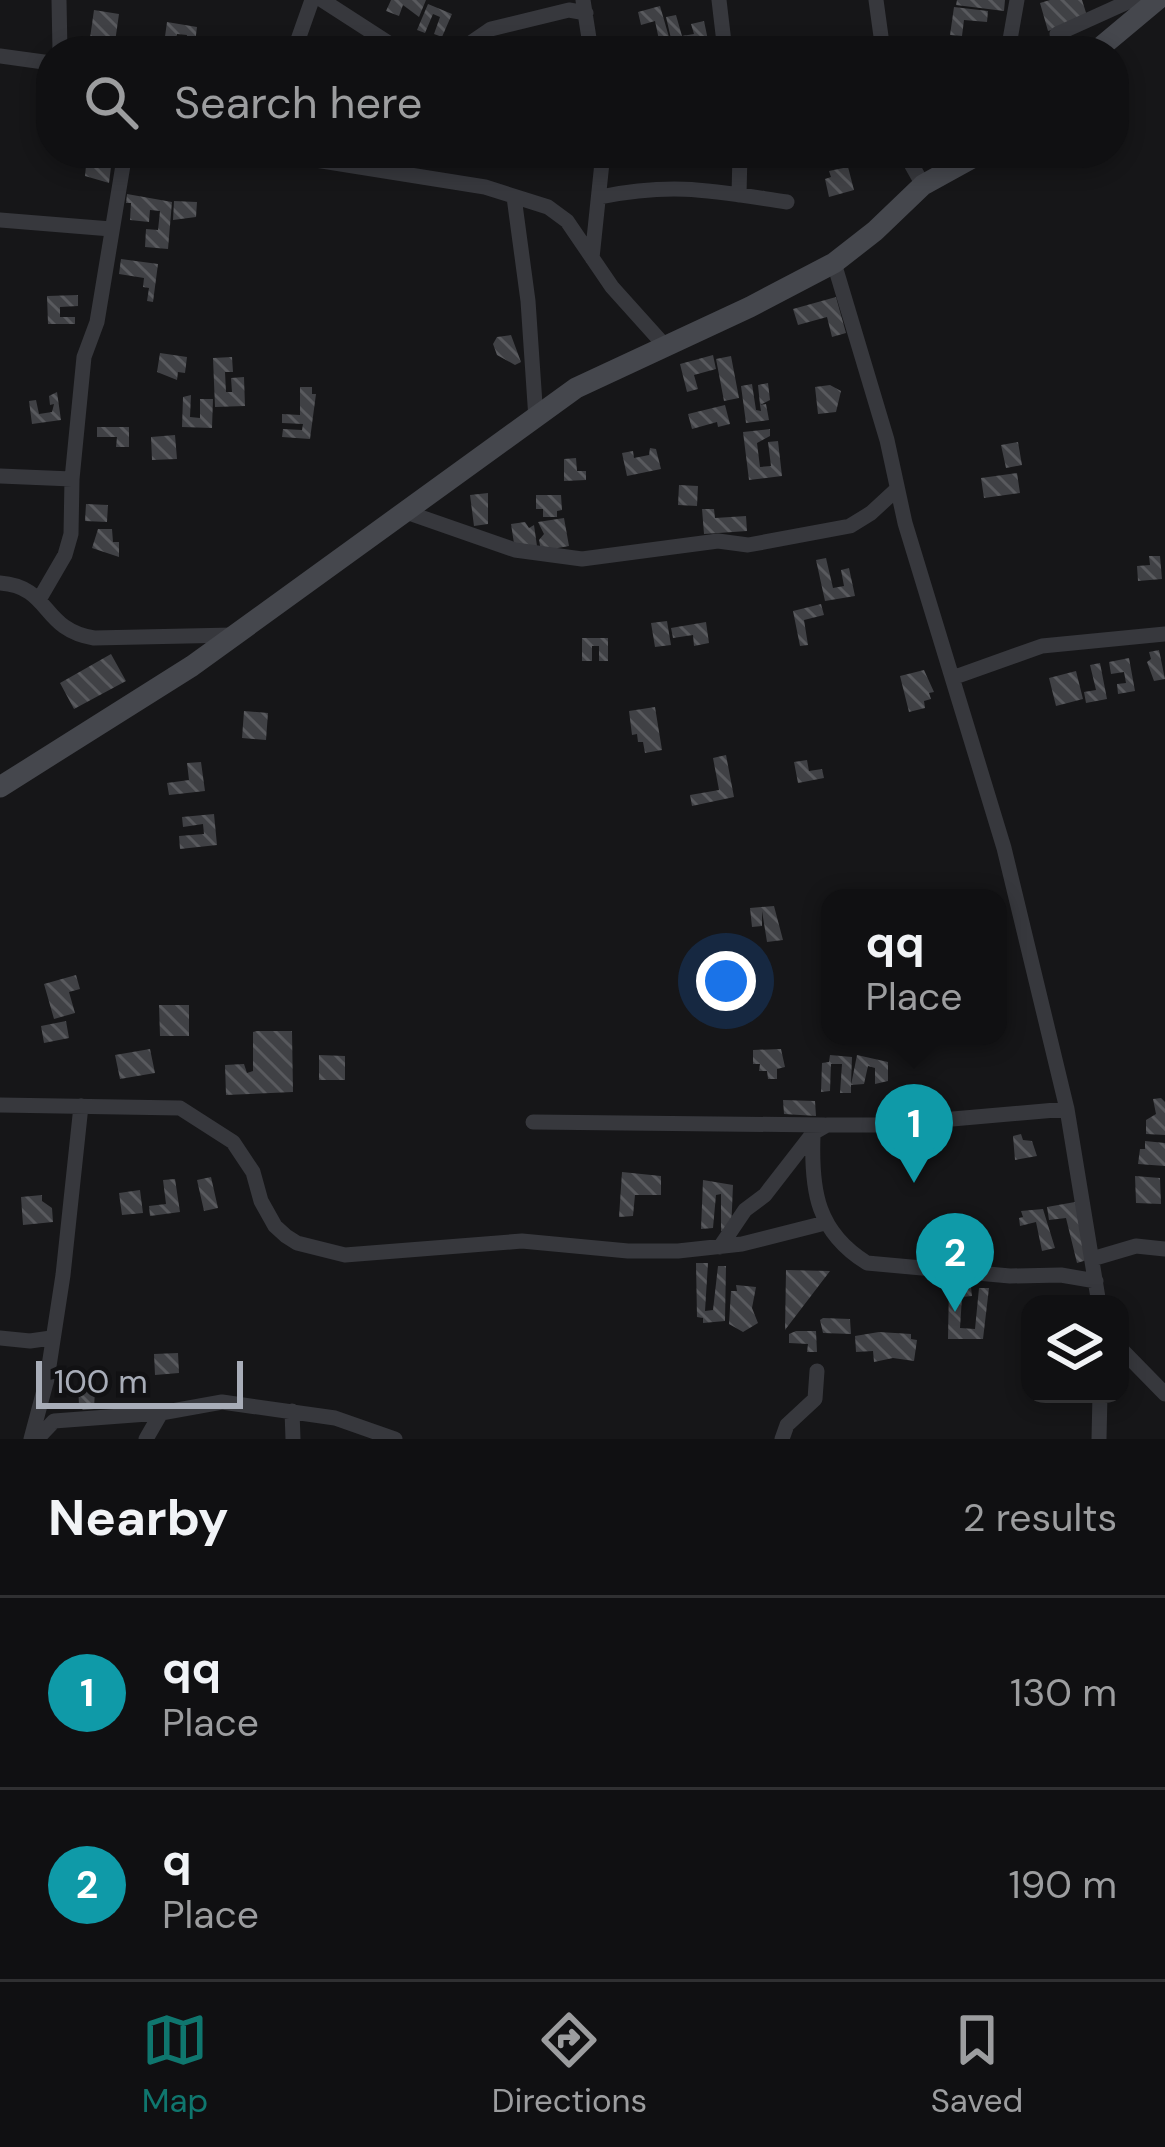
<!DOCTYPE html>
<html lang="en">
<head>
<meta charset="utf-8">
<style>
  body { margin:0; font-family:"DM Sans",sans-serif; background:#19191b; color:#f1f3f6 }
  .controls { position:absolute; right:36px; bottom:36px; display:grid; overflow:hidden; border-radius:24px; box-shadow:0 6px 18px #0003 }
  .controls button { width:108px; height:108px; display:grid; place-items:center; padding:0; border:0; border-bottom:3px solid #303032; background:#101012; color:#f1f3f6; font:60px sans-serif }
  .scale { position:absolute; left:36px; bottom:30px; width:207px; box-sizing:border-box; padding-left:12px; border:6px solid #a8adb8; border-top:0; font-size:33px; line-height:42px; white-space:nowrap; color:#a8adb8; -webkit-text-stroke:9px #111113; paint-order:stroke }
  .you { position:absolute; left:726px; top:981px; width:42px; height:42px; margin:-30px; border:9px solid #fff; border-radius:50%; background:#1a73e8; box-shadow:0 0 0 18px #1a73e833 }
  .badge { display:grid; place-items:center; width:78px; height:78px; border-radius:50%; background:#0f766e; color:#fff; font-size:39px; font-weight:700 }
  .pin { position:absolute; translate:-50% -99px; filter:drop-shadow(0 3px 6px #0008) }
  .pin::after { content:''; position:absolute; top:63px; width:42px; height:36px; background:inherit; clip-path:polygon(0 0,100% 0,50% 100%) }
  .popup { position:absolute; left:821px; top:889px; width:186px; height:156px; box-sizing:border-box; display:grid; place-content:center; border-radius:24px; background:#101012; filter:drop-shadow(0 3px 9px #0005); font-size:39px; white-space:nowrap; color:#9c9d9f }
  .popup b { font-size:45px; color:#f1f3f6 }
  .popup::after { content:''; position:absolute; left:50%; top:100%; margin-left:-24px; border:24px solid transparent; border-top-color:#101012 }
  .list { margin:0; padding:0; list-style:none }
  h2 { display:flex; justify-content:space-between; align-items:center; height:156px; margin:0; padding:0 48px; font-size:51px }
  h2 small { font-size:39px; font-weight:400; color:#9c9d9f }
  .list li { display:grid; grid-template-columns:78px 1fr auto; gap:36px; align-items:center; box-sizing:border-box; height:192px; padding:0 48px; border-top:3px solid #303032 }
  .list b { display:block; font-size:45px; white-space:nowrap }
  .list p { margin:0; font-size:39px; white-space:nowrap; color:#9c9d9f }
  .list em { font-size:39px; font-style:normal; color:#9c9d9f }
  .icon { flex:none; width:66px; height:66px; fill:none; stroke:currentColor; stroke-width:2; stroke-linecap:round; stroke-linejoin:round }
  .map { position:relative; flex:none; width:1165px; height:1439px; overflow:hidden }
  .search { position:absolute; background:#101012; box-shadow:0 6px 18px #0003; left:36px; right:36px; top:36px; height:132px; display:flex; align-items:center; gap:30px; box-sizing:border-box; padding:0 42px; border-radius:48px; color:#9c9d9f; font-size:45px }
  .sheet { height:540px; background:#101012 }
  nav { display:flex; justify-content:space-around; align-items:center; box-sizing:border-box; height:168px; border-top:3px solid #303032; background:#101012; font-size:33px; color:#9c9d9f }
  nav a { display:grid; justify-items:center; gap:6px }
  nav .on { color:#0f766e }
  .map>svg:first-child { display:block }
  .building { fill:url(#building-back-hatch) }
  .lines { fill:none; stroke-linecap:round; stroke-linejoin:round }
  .street { stroke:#37383d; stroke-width:15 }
  .secondary { stroke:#45474d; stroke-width:21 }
</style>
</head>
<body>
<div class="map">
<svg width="1165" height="1439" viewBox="0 0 1165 1439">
  <defs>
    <pattern id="building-back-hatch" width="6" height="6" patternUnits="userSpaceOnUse" patternTransform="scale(3)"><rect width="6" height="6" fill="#404145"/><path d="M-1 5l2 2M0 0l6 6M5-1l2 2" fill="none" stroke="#595a5e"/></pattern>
  </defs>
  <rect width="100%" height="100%" fill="#161618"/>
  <path class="building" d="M 391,0 L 426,0 L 419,17 L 403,5 L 399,16 L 386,11 Z
    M 957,0 L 1005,0 L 1004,11 L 956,5 Z
    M 1050,0 L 1082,0 L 1088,19 L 1048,31 L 1040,3 Z
    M 428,4 L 452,14 L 442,37 L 434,34 L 440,17 L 433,14 L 425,33 L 417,30 Z
    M 660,6 L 669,37 L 659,40 L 655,21 L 641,25 L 638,12 Z
    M 954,7 L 988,11 L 987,22 L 964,20 L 962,36 L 950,35 Z
    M 94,10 L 119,14 L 115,42 L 90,38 Z
    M 676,15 L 682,36 L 694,34 L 691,24 L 704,21 L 708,40 L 702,42 L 704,51 L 677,51 L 684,45 L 683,40 L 672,43 L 666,17 Z
    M 167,22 L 197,27 L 194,51 L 185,51 L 187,35 L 177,34 L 174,51 L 163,51 Z
    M 87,156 L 112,159 L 109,183 L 85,176 Z
    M 848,167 L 854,190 L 829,197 L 825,179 L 831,177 L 829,171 Z
    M 127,194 L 172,202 L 168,249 L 145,247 L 146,229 L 158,230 L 160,211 L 150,210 L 149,222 L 130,220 L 131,203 L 126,203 Z
    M 174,201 L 197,202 L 196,217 L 173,220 Z
    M 121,259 L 158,264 L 153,302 L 147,301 L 149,288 L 143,287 L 144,278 L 119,274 Z
    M 78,295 L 78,306 L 60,307 L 60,317 L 75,317 L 75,324 L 48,324 L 47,296 Z
    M 836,297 L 846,333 L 832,337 L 827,317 L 798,325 L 793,309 Z
    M 511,335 L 521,362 L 515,365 L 497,355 L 493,344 L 497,337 Z
    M 160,353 L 187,357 L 185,373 L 178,372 L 177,380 L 157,372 Z
    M 713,355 L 716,369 L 694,375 L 698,389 L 687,392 L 680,364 Z
    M 731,356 L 739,398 L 724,401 L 716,359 Z
    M 232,357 L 233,372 L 225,372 L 226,392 L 232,392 L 231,378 L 244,377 L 245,406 L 215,407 L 213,358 Z
    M 768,383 L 770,400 L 760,405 L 766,404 L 769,420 L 746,423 L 741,386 L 752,384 L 756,410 L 761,411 L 760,405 L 758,385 Z
    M 830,385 L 841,391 L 836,412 L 818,414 L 815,387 Z
    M 300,387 L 312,387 L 312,394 L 316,394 L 310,439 L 282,437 L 283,429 L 302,430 L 303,424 L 282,423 L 282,414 L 300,415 Z
    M 57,392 L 61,420 L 32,424 L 29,401 L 36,400 L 39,414 L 52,412 L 54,404 L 50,405 L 49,396 Z
    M 191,395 L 190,417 L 200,418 L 200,399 L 213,399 L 212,428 L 182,427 L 183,397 Z
    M 725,405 L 730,424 L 718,427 L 717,422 L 692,429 L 688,414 Z
    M 97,427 L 129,427 L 129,447 L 116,447 L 117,437 L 97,437 Z
    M 770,429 L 770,436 L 757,443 L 760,467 L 771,466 L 768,442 L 778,441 L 782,476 L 749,480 L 743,432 Z
    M 175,435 L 177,459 L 152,460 L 151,437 Z
    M 1018,442 L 1022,465 L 1006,468 L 1001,445 Z
    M 650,448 L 656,449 L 661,469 L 627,476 L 622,453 L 633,451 L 634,458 L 649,455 Z
    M 576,458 L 577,471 L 586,471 L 586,480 L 564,481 L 564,459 Z
    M 1017,473 L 1020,493 L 984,498 L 981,478 Z
    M 679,485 L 698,486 L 697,506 L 678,505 Z
    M 488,493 L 488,524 L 474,526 L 470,495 Z
    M 536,495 L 561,495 L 562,510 L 557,511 L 557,517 L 543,517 L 543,509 L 536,509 Z
    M 86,504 L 108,505 L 107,522 L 85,521 Z
    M 702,509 L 714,509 L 715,518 L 746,516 L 747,531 L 704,534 Z
    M 564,518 L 569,546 L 541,551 L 539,540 L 544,534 L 538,522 Z
    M 525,522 L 529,528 L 534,525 L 537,546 L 515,550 L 511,524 Z
    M 98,529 L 112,529 L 113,542 L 119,542 L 119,557 L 92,548 Z
    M 1149,556 L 1160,556 L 1162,579 L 1138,581 L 1137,566 L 1150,565 Z
    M 826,558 L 833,588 L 844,586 L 841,570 L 849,568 L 855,596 L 825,601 L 816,560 Z
    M 821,604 L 824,615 L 804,620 L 808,645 L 800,646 L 793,611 Z
    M 667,621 L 671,645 L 655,647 L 651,623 Z
    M 706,622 L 709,643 L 694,646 L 693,635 L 673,638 L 671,628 Z
    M 582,638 L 608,638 L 608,661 L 599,661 L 599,646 L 592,646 L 592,661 L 582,661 Z
    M 1159,650 L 1165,679 L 1154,681 L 1147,662 L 1151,659 L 1149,652 Z
    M 111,654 L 126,681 L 74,709 L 60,683 Z
    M 1129,658 L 1135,691 L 1118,694 L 1117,684 L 1126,683 L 1124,672 L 1111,674 L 1109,662 Z
    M 1100,663 L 1107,699 L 1086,703 L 1084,692 L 1096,690 L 1090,665 Z
    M 924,670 L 934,692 L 929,693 L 931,699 L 924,701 L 925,708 L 909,712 L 900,676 Z
    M 1076,671 L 1083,699 L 1056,706 L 1049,678 Z
    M 655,707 L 662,750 L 645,753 L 643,742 L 638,742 L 637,734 L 632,735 L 629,711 Z
    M 244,711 L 268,713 L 266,740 L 242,738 Z
    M 726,755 L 734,797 L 692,806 L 690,795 L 719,790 L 713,758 Z
    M 807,760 L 809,771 L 822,769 L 824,778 L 798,783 L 794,762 Z
    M 201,762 L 205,791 L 169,795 L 167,783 L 189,780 L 187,763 Z
    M 214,814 L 217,845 L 180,849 L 179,836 L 204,834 L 203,824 L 183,827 L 182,817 Z
    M 774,906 L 783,940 L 767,942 L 762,911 L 762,926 L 752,927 L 750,908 Z
    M 76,975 L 80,989 L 69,992 L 75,1013 L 54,1019 L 44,984 Z
    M 159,1005 L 189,1005 L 189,1036 L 160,1036 Z
    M 66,1021 L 69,1038 L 44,1043 L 41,1026 Z
    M 257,1031 L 292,1031 L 293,1092 L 226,1095 L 225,1065 L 244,1064 L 247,1073 L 253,1071 L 253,1032 Z
    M 150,1049 L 155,1073 L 120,1079 L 115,1055 Z
    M 781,1049 L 785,1067 L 777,1069 L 777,1079 L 768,1079 L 767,1071 L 759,1071 L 760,1064 L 753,1064 L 753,1050 Z
    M 319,1055 L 345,1056 L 345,1080 L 319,1080 Z
    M 830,1055 L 852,1057 L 851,1085 L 857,1055 L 888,1062 L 888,1081 L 875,1084 L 875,1068 L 868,1066 L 864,1084 L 851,1085 L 851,1093 L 840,1093 L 842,1064 L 831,1064 L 830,1091 L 821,1092 L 822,1063 L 829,1062 Z
    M 1161,1098 L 1165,1102 L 1165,1135 L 1146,1134 L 1146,1120 L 1156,1114 L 1153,1099 Z
    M 783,1100 L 815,1101 L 816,1116 L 784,1114 Z
    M 1021,1134 L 1023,1140 L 1032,1141 L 1037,1156 L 1015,1160 L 1013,1136 Z
    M 1145,1141 L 1165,1143 L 1165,1166 L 1138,1164 L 1140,1149 L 1145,1149 Z
    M 622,1172 L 661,1176 L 661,1195 L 635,1195 L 633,1216 L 619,1217 Z
    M 1135,1176 L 1160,1178 L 1161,1204 L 1136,1203 Z
    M 211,1177 L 218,1208 L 204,1211 L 197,1180 Z
    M 175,1179 L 180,1212 L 150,1216 L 149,1206 L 166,1204 L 163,1180 Z
    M 703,1180 L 733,1185 L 731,1232 L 721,1231 L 721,1194 L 716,1195 L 713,1228 L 701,1229 Z
    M 140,1190 L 143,1213 L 122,1215 L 119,1193 Z
    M 42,1195 L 42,1201 L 52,1208 L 53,1222 L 23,1225 L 21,1197 Z
    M 1075,1202 L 1090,1259 L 1077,1263 L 1066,1218 L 1049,1220 L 1047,1207 Z
    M 1043,1209 L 1055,1248 L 1042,1251 L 1036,1222 L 1020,1226 L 1019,1218 L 1023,1217 L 1021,1211 Z
    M 696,1263 L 708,1263 L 705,1311 L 713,1310 L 718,1266 L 726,1266 L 725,1321 L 703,1323 L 703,1318 L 697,1317 Z
    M 786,1270 L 830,1271 L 785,1330 Z
    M 949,1284 L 971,1287 L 972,1296 L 962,1297 L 960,1328 L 975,1329 L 979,1288 L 989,1288 L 983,1339 L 948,1339 Z
    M 736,1285 L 756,1287 L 752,1308 L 758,1323 L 743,1332 L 729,1324 L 731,1291 L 737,1291 Z
    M 823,1318 L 850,1319 L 851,1334 L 823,1333 L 820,1320 Z
    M 796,1331 L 816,1331 L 817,1352 L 807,1352 L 808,1344 L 789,1343 L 789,1334 Z
    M 879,1332 L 911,1334 L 911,1339 L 917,1340 L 914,1361 L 893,1358 L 874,1362 L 873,1351 L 856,1352 L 855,1336 Z
    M 178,1353 L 179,1373 L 155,1375 L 154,1354 Z
    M 78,1382 L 88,1382 L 89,1390 L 95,1389 L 94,1409 L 83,1410 L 79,1406 Z"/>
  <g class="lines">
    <path class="street" d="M 59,0 L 60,51
      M 322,0 L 401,51
      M 583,0 L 591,51
      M 719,0 L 725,51
      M 876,0 L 883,51
      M 1057,34 L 1130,1 L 1150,6
      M 294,51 L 312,0
      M 459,51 L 491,29 L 569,10 L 586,13
      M 1008,51 L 1017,0
      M 0,56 L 51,63
      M 272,153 L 485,187 L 548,207 L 567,221 L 612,287 L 665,346
      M 905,153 L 923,185
      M 739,195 L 740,153
      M 514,197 L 528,301 L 536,419
      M 600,197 C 675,182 713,191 787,202
      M 0,220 L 111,229
      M 592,258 L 603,153
      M 834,263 L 887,440 L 905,523 L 1004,848 L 1067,1109 L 1099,1304
      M 0,476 L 72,479
      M 403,511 L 515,550 L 582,559 L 718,541 L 748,545 L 850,526 L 871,513 L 897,489
      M 0,583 C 52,587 40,629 94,638 L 233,635
      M 40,598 L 65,555 L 71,534 L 72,479 L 84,357 L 97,322 L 125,153
      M 955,677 L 1042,646 L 1165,634
      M 0,1105 L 180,1108 L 233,1142 L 253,1172 L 261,1201 L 275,1226 L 286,1236 L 297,1243 L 345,1255 L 522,1241 L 628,1251 L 678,1251 L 742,1244 L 825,1223
      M 533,1122 L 824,1125
      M 813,1136 C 811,1191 817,1232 867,1263 L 1010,1276 L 1061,1275 L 1096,1281
      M 720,1247 L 745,1210 L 765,1195 L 813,1133 L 827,1125 L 884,1125 L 1067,1109
      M 1092,1259 L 1136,1246 L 1165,1249
      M 0,1338 L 30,1341 L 51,1338
      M 1120,1348 L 1165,1394
      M 292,1411 L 293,1439
      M 31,1439 L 47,1379 L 63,1275 L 81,1106
      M 37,1439 L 54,1421 L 161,1413 L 222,1402 L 335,1418 L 395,1439
      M 146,1439 L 161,1413
      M 782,1439 L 787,1425 L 815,1399 L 817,1371
      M 1099,1439 L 1100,1394"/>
    <path class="secondary" d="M 1096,51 L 1157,0
      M 0,787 L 192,666 L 576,388 L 750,307 L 834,263 L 875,231 L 923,185 L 981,153"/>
  </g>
</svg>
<div class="controls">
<button><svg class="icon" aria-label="layers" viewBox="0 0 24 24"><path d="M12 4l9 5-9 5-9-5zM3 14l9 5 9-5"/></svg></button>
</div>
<div class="scale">100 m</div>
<div class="you"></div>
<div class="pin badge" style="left:914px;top:1183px;background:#0f9aa8">1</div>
<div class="popup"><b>qq</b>Place</div>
<div class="pin badge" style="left:955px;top:1312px;background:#0f9aa8">2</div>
<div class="search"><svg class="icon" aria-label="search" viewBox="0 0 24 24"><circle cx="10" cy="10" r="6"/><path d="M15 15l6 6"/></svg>Search here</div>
</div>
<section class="sheet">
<h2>Nearby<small>2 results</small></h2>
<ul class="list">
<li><span class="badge" style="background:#0f9aa8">1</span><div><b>qq</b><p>Place</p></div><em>130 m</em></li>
<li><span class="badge" style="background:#0f9aa8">2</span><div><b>q</b><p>Place</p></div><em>190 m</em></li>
</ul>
</section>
<nav>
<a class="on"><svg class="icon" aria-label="map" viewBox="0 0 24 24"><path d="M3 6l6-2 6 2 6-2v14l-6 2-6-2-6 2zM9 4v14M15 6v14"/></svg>Map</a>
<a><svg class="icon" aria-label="directions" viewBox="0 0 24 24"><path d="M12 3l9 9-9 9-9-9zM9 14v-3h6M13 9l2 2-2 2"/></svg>Directions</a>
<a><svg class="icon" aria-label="saved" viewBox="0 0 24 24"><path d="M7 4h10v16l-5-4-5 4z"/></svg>Saved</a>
</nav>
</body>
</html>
